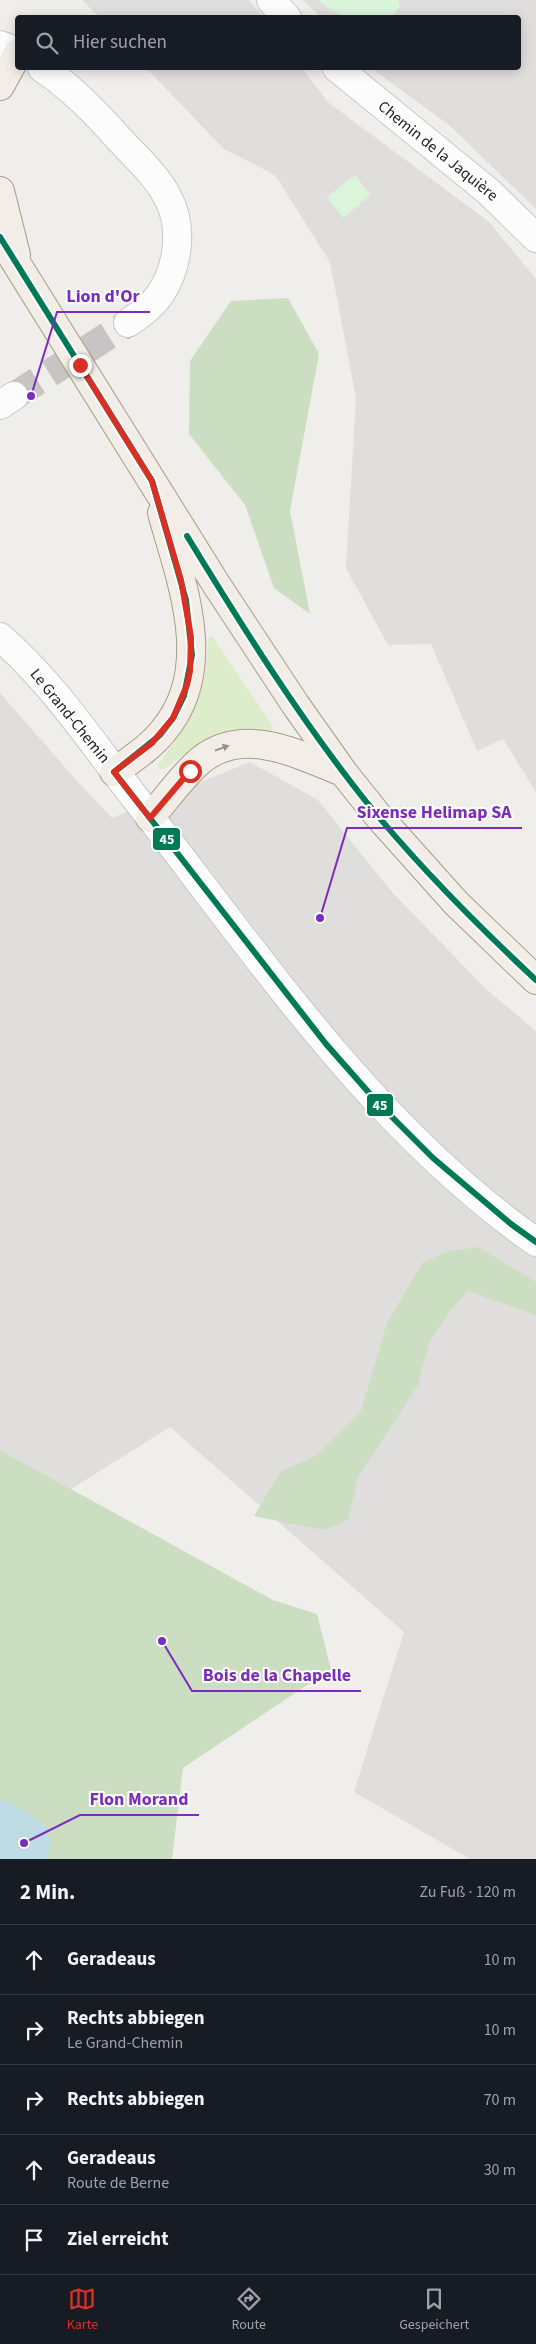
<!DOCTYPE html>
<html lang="de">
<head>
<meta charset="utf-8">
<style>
  body { margin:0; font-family:"Source Sans 3",sans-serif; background:#242831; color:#f1f3f6 }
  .stop { position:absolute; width:15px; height:15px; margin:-11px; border:4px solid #d93025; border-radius:50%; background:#fff }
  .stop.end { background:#d93025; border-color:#fff; box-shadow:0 1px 5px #0008 }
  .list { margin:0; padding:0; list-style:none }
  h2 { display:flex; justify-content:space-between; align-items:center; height:65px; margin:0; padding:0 20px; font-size:21px }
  h2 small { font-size:16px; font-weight:400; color:#9ea1a6 }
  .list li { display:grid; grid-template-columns:32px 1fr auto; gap:15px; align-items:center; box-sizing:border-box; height:70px; padding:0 20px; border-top:1px solid #363941 }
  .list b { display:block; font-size:19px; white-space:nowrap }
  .list p { margin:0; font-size:16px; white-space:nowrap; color:#9ea1a6 }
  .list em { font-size:16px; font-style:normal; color:#9ea1a6 }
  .icon { flex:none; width:28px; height:28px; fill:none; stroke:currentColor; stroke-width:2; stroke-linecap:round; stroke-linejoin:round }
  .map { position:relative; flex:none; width:536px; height:1859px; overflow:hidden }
  .search { position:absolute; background:#171b24; box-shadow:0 2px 12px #0003; left:15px; right:15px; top:15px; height:55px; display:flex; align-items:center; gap:12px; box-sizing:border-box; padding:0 18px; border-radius:5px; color:#9ea1a6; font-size:19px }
  .sheet { height:415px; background:#171b24 }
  nav { display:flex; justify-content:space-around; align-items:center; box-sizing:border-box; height:70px; border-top:1px solid #363941; background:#171b24; font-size:14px; color:#9ea1a6 }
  nav a { display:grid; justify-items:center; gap:2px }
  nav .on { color:#d93025 }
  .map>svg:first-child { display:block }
  .residential { fill:#dfdedc }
  .grass { fill:#ddeccb }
  .forest { fill:#cbdec1 }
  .park { fill:#daf5da }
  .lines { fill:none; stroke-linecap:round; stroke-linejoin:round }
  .river { stroke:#bfdbe3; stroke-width:54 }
  .street-tunnel { stroke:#c7c5c3; stroke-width:28; stroke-dasharray:28 14; stroke-linecap:butt }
  .street-casing { stroke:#c9c8c7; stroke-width:30 }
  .primary-casing { stroke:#a79c86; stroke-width:30 }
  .street { stroke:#fdfcfc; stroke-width:28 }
  .primary { stroke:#f3ede7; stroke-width:28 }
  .bus-1-casing { stroke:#fff; stroke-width:10 }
  .bus-1 { stroke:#007a55; stroke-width:6 }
  .oneway { fill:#95928e }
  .route { stroke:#d93025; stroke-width:6 }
  .labels { text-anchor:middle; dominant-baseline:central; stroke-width:4; stroke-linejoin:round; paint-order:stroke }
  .street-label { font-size:16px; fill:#222; stroke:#fff }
  .leader { fill:none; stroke:#7b2cbf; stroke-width:2 }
  .callout-dot { fill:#7b2cbf; stroke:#fff; stroke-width:2 }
  .callout-label { font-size:18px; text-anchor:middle; font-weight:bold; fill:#7b2cbf; stroke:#fff; stroke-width:4; stroke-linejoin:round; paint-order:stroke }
  .line-badge { stroke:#fff; stroke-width:2 }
  .badge-label { font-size:14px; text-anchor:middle; font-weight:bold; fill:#fff }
</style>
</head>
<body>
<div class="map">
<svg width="536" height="1859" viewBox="0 0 536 1859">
  <rect width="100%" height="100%" fill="#f0eeeb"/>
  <path class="residential" d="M 82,0 L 249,0 L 263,17 L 99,17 Z
    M 303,0 L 536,0 L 536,209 L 449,125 L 371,68 L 518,68 L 518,18 L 320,17 Z
    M 146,68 L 302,68 L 329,103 L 489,222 L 536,279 L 536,792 L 503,739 L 477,751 L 431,644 L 388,645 L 346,568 L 356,398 L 330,262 L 275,175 L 224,149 Z
    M 0,693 L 78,782 L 112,818 L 250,762 L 318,800 L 391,891 L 487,990 L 536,1031 L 536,1859 L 470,1859 L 354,1792 L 404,1632 L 170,1427 L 71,1489 L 0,1450 Z"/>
  <path class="grass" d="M 212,636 L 273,726 L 273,729 L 269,731 C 219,721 202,743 164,769 L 158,769 L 158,764 C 192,720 207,696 208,638 Z"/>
  <path class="forest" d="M 288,298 L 319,354 L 290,511 L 310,614 L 274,588 L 245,505 L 189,434 L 190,361 L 231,301 Z
    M 478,1247 L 536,1282 L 536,1315 L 468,1291 L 450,1311 L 429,1343 L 418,1385 L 358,1477 L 348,1520 L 323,1530 L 254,1516 L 280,1472 L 315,1456 L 361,1411 L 387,1323 L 422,1263 L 446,1252 Z
    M 0,1450 L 273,1600 L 317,1614 L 331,1669 L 183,1768 L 172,1859 L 0,1859 Z"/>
  <path class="park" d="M 319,0 L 398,0 L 400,7 L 391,17 C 362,18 341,23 319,0 Z
    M 355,175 L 371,195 L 343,218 L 327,197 Z"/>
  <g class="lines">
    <path class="river" d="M 0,1828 L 24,1843 L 18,1859"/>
    <path class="street-tunnel" d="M 14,396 L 128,323"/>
    <defs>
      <path id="street" d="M 271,0 L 287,18
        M 0,45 L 18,52
        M 42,68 C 72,88 96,113 120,140 C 137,158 157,176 168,198 C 184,228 178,269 159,296 C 151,307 139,315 128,323
        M 337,68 L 489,192 L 536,238
        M 0,405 L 14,396
        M 0,637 C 53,683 93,744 136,799 C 259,956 371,1126 536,1242"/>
      <path id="primary" d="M 0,86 L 18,53
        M 0,191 L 16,255
        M 0,237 L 216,584 L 295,704 L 343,772 L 379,817 L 456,903 L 536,980
        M 114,772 C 132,759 151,747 164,730 C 216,668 181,581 162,513
        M 150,818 C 167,798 182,776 201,760 C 245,725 299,755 343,772"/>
    </defs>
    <use href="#street" class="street-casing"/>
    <use href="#primary" class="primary-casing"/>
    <use href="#street" class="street"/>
    <use href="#primary" class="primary"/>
    <defs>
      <path id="bus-1" d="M 0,237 L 152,481 L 186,600 L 192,655 L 184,696 L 173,718 L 160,735 L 114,772 L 326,1044 L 378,1103 L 433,1158 L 511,1224 L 536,1242
        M 187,536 C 242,626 298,716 364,799 C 416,864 475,923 536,980"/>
    </defs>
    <use href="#bus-1" class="bus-1-casing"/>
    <use href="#bus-1" class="bus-1"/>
  </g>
  <defs><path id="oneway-solid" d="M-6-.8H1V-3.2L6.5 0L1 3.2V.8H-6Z" transform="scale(1.25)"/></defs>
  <use class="oneway" href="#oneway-solid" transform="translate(222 748) rotate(-20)"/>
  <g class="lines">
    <path class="route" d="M 80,365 L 152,481 L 181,580 L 191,637 L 190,671 L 187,685 L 173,718 L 152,743 L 114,772 L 150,818 L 190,771"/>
  </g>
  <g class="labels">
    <g class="street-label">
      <text transform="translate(438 151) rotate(39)">Chemin de la Jaquière</text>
      <text transform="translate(70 716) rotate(51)">Le Grand-Chemin</text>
    </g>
  </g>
  <path class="leader" d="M31 396L57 312H150M320 918L347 828H522M162 1641L192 1691H361M24 1843L80 1815H199"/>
  <g class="callout-dot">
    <circle cx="31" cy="396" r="5"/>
    <circle cx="320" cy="918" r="5"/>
    <circle cx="162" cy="1641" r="5"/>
    <circle cx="24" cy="1843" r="5"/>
  </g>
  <g class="callout-label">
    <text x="103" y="302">Lion d'Or</text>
    <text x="434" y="818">Sixense Helimap SA</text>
    <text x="277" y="1681">Bois de la Chapelle</text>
    <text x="139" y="1805">Flon Morand</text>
  </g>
  <g class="line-badge">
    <rect x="152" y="827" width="29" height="24" rx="5" fill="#007a55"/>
    <rect x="366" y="1093" width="28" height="24" rx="5" fill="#007a55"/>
  </g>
  <g class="badge-label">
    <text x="167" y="844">45</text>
    <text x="380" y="1110">45</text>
  </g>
</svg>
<div class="stop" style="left:190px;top:771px"></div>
<div class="stop end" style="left:80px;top:365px"></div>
<div class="search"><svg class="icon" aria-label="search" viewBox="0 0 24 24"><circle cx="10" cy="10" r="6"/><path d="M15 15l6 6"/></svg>Hier suchen</div>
</div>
<section class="sheet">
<h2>2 Min.<small>Zu Fuß · 120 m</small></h2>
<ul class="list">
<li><svg class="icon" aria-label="ahead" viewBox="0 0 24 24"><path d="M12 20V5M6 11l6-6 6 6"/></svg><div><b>Geradeaus</b></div><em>10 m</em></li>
<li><svg class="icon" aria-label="right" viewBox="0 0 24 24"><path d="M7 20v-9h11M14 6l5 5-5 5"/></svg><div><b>Rechts abbiegen</b><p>Le Grand-Chemin</p></div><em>10 m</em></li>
<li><svg class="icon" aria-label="right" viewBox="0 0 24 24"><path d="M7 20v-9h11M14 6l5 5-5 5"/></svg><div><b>Rechts abbiegen</b></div><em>70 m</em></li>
<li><svg class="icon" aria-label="ahead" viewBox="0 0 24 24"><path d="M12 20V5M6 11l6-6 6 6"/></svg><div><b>Geradeaus</b><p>Route de Berne</p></div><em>30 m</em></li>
<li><svg class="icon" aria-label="arrive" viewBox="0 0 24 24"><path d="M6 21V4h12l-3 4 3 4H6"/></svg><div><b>Ziel erreicht</b></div></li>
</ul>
</section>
<nav>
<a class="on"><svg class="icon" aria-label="map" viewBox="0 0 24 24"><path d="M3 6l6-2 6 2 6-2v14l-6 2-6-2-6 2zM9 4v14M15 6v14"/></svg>Karte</a>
<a><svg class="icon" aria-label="directions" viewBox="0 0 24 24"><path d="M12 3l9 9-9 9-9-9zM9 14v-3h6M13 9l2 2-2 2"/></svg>Route</a>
<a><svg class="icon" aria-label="saved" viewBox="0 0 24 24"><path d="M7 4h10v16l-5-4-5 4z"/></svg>Gespeichert</a>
</nav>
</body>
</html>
